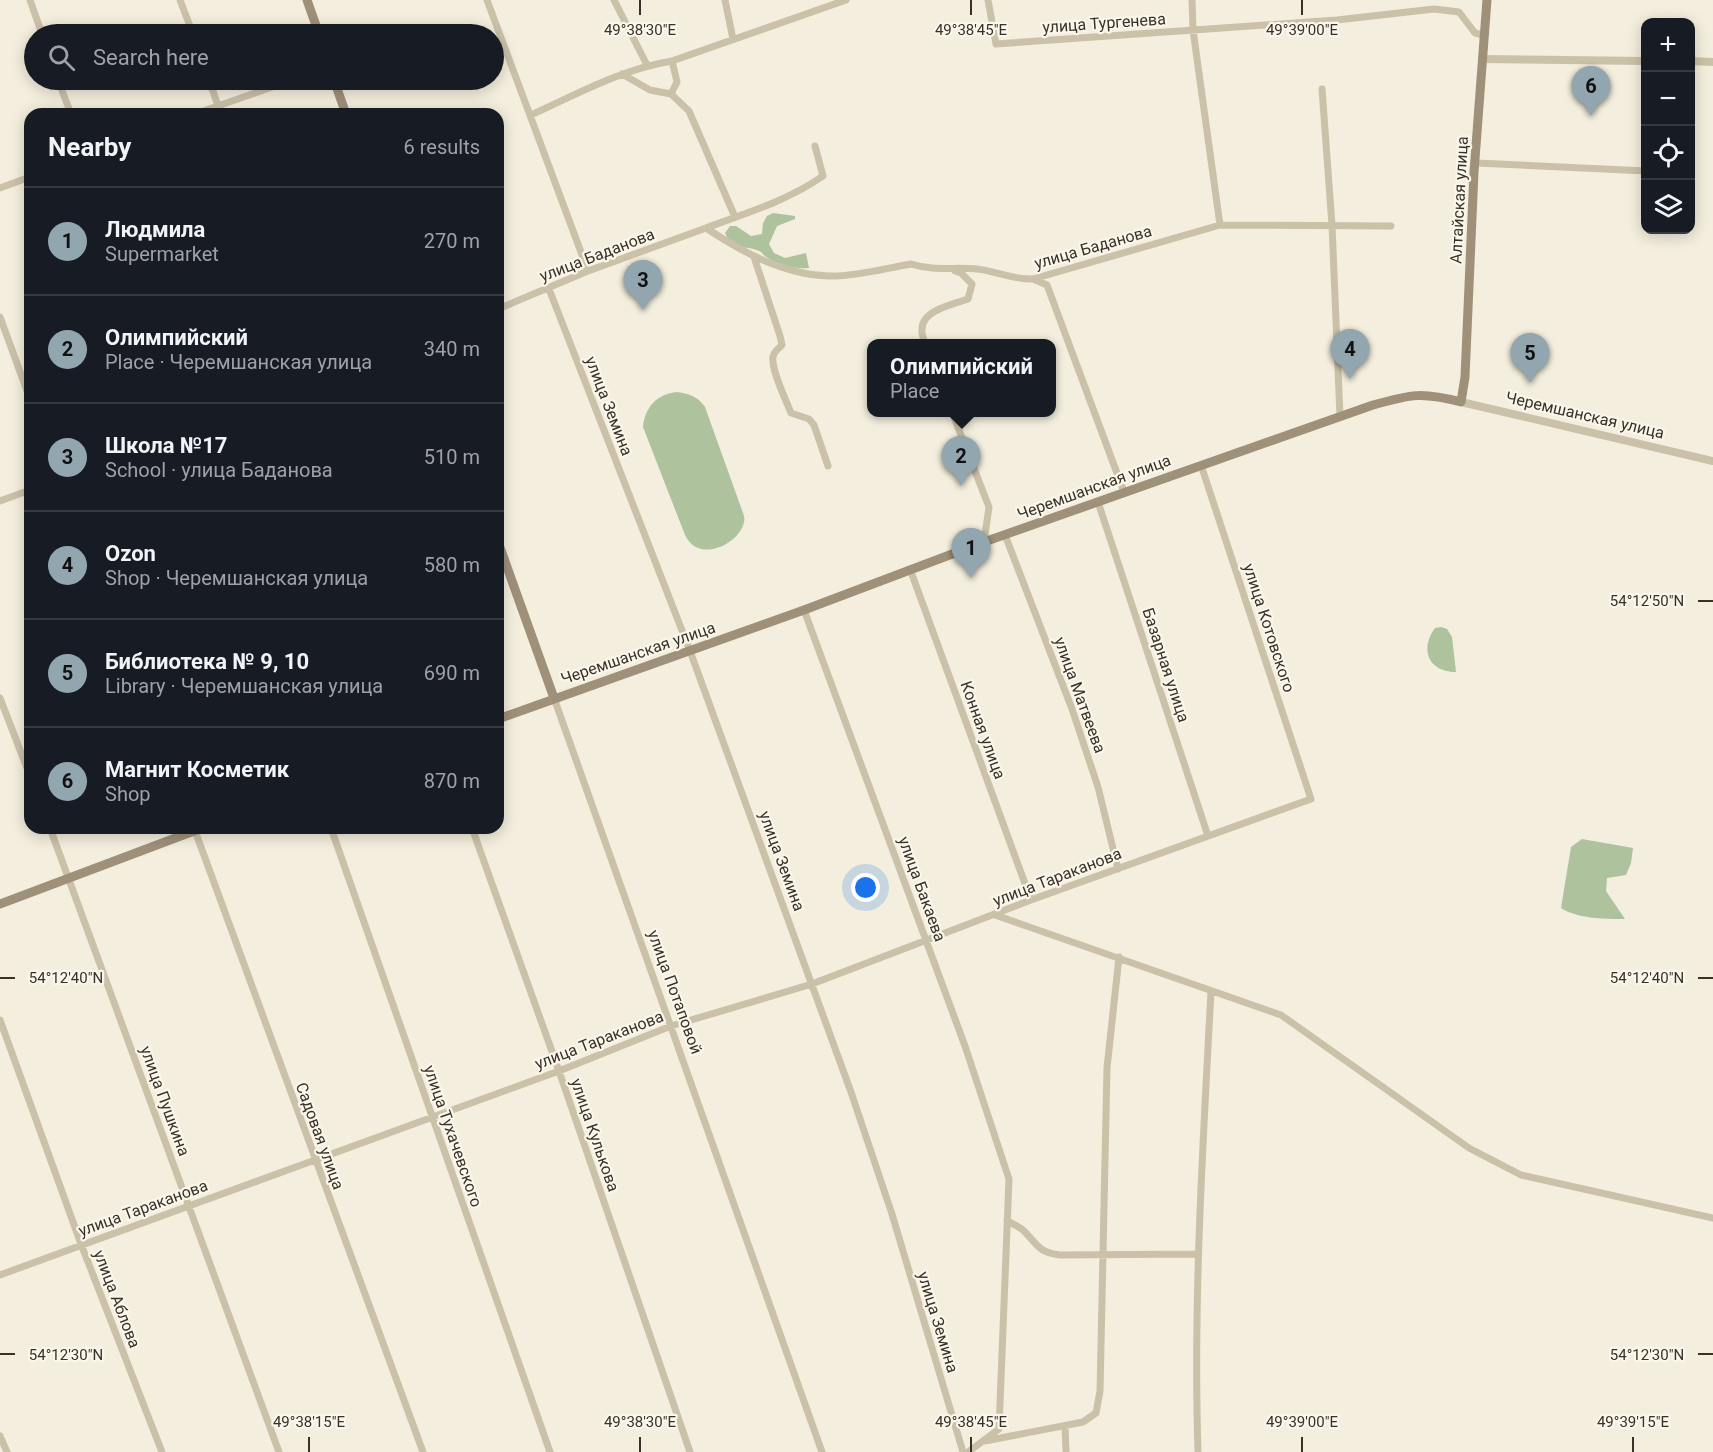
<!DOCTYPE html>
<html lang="en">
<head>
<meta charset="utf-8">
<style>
  body { margin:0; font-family:Roboto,sans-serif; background:#20242c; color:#f1f3f6 }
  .controls { position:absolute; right:18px; top:18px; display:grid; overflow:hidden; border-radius:12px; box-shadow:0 3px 15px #0003 }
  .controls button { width:54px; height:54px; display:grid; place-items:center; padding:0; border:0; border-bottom:2px solid #363941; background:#171b24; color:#f1f3f6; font:30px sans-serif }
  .you { position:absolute; left:866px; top:888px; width:21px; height:21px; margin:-15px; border:4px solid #fff; border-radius:50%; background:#1a73e8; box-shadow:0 0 0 9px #1a73e833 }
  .badge { display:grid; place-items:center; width:39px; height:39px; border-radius:50%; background:#92a6b0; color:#111; font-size:20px; font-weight:700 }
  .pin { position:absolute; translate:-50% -50px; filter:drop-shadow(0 2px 3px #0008) }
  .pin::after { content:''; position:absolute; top:32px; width:21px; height:18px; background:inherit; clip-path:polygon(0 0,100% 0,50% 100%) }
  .popup { position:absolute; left:867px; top:339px; width:189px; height:78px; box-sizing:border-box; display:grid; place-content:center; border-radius:12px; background:#171b24; filter:drop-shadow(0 2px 4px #0005); font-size:20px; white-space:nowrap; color:#9ea1a6 }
  .popup b { font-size:22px; color:#f1f3f6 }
  .popup::after { content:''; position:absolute; left:50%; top:100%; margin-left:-12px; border:12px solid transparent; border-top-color:#171b24 }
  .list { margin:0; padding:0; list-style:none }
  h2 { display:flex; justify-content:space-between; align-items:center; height:78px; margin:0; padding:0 24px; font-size:26px }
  h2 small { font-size:20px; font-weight:400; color:#9ea1a6 }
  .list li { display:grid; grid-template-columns:39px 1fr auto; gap:18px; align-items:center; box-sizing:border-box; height:108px; padding:0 24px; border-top:2px solid #363941 }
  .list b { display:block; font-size:22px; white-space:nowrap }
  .list p { margin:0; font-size:20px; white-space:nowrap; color:#9ea1a6 }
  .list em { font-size:20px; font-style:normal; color:#9ea1a6 }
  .icon { flex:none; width:33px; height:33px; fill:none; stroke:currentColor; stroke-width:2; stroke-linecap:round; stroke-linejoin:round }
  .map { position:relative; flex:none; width:1713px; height:1452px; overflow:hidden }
  .search { position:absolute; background:#171b24; box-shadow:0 3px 15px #0003; left:24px; top:24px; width:480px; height:66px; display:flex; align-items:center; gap:15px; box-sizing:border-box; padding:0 21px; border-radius:33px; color:#9ea1a6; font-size:22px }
  .panel { position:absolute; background:#171b24; box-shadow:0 3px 15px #0003; left:24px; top:108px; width:480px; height:726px; border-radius:18px }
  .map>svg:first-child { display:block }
  .green { fill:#adc29d }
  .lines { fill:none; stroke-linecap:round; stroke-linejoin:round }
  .minor { stroke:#cbc1a9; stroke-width:7 }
  .tertiary { stroke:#cbc1a9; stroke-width:8 }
  .secondary { stroke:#9f907a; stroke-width:9 }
  .ticks { fill:none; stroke:#383129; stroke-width:2 }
  .labels { text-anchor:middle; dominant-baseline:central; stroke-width:4.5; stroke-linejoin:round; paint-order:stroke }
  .street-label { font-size:16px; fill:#383129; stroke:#faf6ea }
  .ticks-label { font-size:15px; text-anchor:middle; fill:#383129; stroke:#faf6ea; stroke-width:4.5; stroke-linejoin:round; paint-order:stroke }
</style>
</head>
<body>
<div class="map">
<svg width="1713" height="1452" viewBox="0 0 1713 1452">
  <rect width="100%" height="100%" fill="#f3eedd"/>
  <path class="green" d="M 773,213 L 795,216 L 795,219 L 777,226 L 769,244 L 774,253 L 785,258 L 806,253 L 809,268 C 794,269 780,266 768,258 C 765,257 763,254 761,252 C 750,245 732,251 725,233 L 730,226 L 736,226 L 751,236 L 762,234 L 763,223 L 767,216 Z
    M 677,392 C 690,394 697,396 705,407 L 743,513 C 744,516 745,519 744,522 C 740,541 711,557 694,546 C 691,544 687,539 685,535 L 643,427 C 645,407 657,394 677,392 Z
    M 1441,627 L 1447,629 L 1452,637 L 1456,672 C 1429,672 1419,650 1435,628 Z
    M 1582,839 L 1633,848 L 1631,863 L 1626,875 L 1607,878 L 1606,891 L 1625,919 C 1605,919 1578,919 1561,908 L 1571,847 Z"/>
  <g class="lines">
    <path class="minor" d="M 30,0 L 42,34
      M 180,0 L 193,34
      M 487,0 L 588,271
      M 614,0 L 647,65
      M 725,0 L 733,39
      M 988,0 L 996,44 L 1337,20 L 1434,9 L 1459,12 L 1475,33 L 1483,35
      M 1192,0 L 1193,30 L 1220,225
      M 622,74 L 650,90 L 671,94 L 689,111 L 735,217
      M 58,80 L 71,114
      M 209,80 L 221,114
      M 1322,89 L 1332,225 L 1340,417
      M 671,94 L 677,82 L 672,61
      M 195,114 L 292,80
      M 531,115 C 577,94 622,69 672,61 L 846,0
      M 1476,163 L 1646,171
      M 0,188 L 30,177
      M 706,228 C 746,213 787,201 823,176 L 815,146
      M 754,257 L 780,336 L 782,345 C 778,349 774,351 773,357 C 771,370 786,400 791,413 L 809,419 L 814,425 L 828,466
      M 1033,279 L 1047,285 L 1124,492
      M 549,289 L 690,651 L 851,1092 L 892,1214 L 963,1452
      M 498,309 L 588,271 L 706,228 C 742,252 784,275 829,276 C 853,277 887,268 911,264 C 933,271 955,267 977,269 C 996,271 1014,280 1033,279 L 1220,225 L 1391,226
      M 0,317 L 30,399
      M 925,344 C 924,340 921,333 922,329 C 922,310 954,304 968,299 L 972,284 L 961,273 L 955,271
      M 952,412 L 989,507 L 984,542
      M 0,501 L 30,490
      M 1098,502 L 1208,836
      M 1005,535 L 1072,709 L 1098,787 L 1118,869
      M 910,569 L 1031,900
      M 804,610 L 965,1046 L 1009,1179 L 999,1429 L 968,1452
      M 0,698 L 30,776
      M 554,698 L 822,1452
      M 50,828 L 279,1452
      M 194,828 L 423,1452
      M 331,828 L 550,1452
      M 472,828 L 559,1071 L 690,1452
      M 995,915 L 1281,1015 L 1469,1148 L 1521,1175 L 1713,1218
      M 0,1020 L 81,1244 L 162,1452
      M 1007,1221 C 1013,1224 1020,1227 1024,1231 C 1038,1245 1038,1252 1060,1255 L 1197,1254
      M 0,1275 L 559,1071 L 671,1026 L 812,984 L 1031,900 L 1311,799 L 1201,465
      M 1065,1426 L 1066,1452
      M 0,1436 L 7,1452
      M 985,1441 L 1083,1422 L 1096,1413 L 1100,1391 L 1107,1068 L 1119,957
      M 1198,1452 C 1193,1298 1203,1145 1211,991"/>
    <path class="tertiary" d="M 1482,59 L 1646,61
      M 1690,61 L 1713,62
      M 1461,402 L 1713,461"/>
    <path class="secondary" d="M 307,0 L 319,34
      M 334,80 L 346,114
      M 498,542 L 554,698
      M 498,719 L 804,610 L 984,542 L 1373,405 C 1412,394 1422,392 1461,402 L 1465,377 L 1474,172 L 1487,0
      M 0,904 L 202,828"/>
  </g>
  <path class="ticks" d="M 640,0 L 640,15M 971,0 L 971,15M 1302,0 L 1302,15M 1698,601 L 1713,601M 0,978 L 15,978M 1698,978 L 1713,978M 0,1354 L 15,1354M 1698,1354 L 1713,1354M 309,1437 L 309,1452M 640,1437 L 640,1452M 971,1437 L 971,1452M 1302,1437 L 1302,1452M 1633,1437 L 1633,1452"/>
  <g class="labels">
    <g class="street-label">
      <text transform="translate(1104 23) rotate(-4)">улица Тургенева</text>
      <text transform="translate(1459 200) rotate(-87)">Алтайская улица</text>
      <text transform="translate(1093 247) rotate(-16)">улица Баданова</text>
      <text transform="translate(597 255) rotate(-21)">улица Баданова</text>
      <text transform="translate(609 406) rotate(69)">улица Земина</text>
      <text transform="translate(1585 415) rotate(13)">Черемшанская улица</text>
      <text transform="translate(1094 487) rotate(-20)">Черемшанская улица</text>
      <text transform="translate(1269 628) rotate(72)">улица Котовского</text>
      <text transform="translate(638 653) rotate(-19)">Черемшанская улица</text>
      <text transform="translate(1166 665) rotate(72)">Базарная улица</text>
      <text transform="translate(1080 695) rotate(70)">улица Матвеева</text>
      <text transform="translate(983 730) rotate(70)">Конная улица</text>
      <text transform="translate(782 861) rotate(70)">улица Земина</text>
      <text transform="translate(1057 877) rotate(-21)">улица Тараканова</text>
      <text transform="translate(922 889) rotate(70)">улица Бакаева</text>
      <text transform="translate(675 992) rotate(70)">улица Потаповой</text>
      <text transform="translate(599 1040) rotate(-21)">улица Тараканова</text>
      <text transform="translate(165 1101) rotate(70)">улица Пушкина</text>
      <text transform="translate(595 1135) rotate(71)">улица Кулькова</text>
      <text transform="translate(320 1136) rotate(70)">Садовая улица</text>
      <text transform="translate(453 1136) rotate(71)">улица Тухачевского</text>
      <text transform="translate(143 1208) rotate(-20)">улица Тараканова</text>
      <text transform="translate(117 1299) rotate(69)">улица Аблова</text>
      <text transform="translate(938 1322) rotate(73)">улица Земина</text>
    </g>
  </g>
  <g class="ticks-label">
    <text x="640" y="35">49°38'30"E</text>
    <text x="971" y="35">49°38'45"E</text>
    <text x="1302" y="35">49°39'00"E</text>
    <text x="1647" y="606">54°12'50"N</text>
    <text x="66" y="983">54°12'40"N</text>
    <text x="1647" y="983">54°12'40"N</text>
    <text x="66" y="1360">54°12'30"N</text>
    <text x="1647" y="1360">54°12'30"N</text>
    <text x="309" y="1427">49°38'15"E</text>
    <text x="640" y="1427">49°38'30"E</text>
    <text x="971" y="1427">49°38'45"E</text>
    <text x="1302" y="1427">49°39'00"E</text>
    <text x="1633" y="1427">49°39'15"E</text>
  </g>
</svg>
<div class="controls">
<button>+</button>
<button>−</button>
<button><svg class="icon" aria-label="locate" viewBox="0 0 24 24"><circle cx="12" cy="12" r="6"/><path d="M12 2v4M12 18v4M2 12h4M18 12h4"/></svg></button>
<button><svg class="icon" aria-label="layers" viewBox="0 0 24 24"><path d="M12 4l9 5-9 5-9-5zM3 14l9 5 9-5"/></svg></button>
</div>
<div class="you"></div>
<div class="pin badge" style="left:971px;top:578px">1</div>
<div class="pin badge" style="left:961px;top:486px">2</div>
<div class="popup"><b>Олимпийский</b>Place</div>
<div class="pin badge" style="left:643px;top:310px">3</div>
<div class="pin badge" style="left:1350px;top:379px">4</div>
<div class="pin badge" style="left:1530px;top:383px">5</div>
<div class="pin badge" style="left:1591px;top:116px">6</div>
<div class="search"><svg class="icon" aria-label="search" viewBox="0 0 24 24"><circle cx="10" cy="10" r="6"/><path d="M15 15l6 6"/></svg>Search here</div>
<section class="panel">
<h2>Nearby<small>6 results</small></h2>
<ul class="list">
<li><span class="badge">1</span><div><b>Людмила</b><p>Supermarket</p></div><em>270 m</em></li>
<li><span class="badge">2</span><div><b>Олимпийский</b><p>Place · Черемшанская улица</p></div><em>340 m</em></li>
<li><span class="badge">3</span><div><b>Школа №17</b><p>School · улица Баданова</p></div><em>510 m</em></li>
<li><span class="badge">4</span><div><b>Ozon</b><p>Shop · Черемшанская улица</p></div><em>580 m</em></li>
<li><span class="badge">5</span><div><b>Библиотека № 9, 10</b><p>Library · Черемшанская улица</p></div><em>690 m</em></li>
<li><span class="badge">6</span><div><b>Магнит Косметик</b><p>Shop</p></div><em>870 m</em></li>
</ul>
</section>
</div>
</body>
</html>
